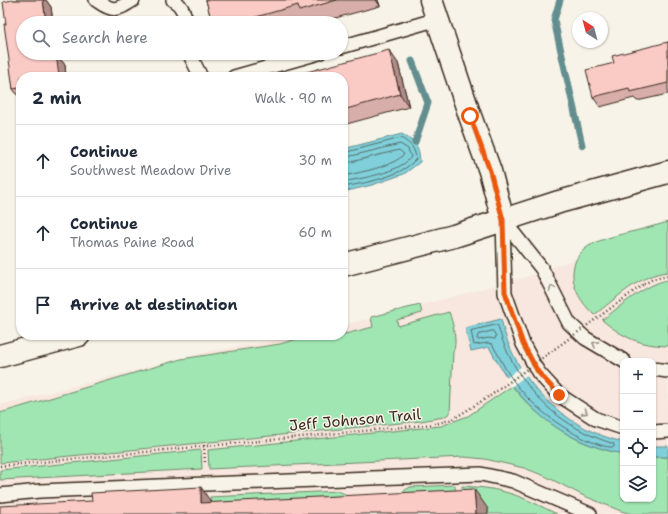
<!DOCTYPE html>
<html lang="en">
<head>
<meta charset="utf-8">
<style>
  body { margin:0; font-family:"Shantell Sans",sans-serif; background:#f6f6f7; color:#1f2937 }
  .controls { position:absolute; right:12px; bottom:12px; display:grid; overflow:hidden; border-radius:8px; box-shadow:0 1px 3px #0004 }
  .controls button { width:36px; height:36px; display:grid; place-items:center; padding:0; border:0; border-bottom:1px solid #e0e1e3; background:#fff; color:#1f2937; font:20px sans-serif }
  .compass { position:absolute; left:572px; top:12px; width:36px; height:36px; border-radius:50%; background:#fff; box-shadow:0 1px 3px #0004; rotate:324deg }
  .stop { position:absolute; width:12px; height:12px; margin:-9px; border:3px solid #ea580c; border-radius:50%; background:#fff }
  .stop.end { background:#ea580c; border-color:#fff; box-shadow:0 1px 4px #0008 }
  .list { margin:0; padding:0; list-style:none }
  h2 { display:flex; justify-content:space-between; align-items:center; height:52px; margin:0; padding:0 16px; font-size:17px }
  h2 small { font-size:13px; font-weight:400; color:#747a83 }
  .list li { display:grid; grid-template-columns:26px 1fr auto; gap:12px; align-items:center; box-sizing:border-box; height:72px; padding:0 16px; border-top:1px solid #e0e1e3 }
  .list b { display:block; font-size:15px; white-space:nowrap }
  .list p { margin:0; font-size:13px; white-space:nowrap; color:#747a83 }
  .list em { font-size:13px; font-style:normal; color:#747a83 }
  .icon { flex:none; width:22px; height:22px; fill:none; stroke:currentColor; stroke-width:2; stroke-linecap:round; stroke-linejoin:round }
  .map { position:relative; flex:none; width:668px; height:514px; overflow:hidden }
  .search { position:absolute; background:#fff; box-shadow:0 1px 3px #0004; left:16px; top:16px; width:332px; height:44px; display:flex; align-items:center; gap:10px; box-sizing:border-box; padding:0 14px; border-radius:22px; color:#747a83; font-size:15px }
  .panel { position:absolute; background:#fff; box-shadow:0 1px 3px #0004; left:16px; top:72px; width:332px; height:268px; border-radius:16px }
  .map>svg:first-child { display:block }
  .built { fill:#f8e7de; fill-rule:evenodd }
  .green { fill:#a0e6b3; stroke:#6e8868 }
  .water { fill:#7fd0da; stroke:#648e8f }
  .pier { fill:#f7f3e8 }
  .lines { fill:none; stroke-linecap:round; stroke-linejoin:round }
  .shore { stroke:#566c69; stroke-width:1 }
  .stream { stroke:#648e8f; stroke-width:7 }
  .service-casing { stroke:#3b2a1e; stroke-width:16 }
  .minor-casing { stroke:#3b2a1e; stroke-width:25 }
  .secondary-casing { stroke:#3b2a1e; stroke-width:25 }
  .path { stroke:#3b2a1e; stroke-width:2.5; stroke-dasharray:1 3; stroke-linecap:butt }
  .service { stroke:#f7f3e8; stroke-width:13 }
  .minor { stroke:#f7f3e8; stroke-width:22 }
  .secondary { stroke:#f7f3e8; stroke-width:22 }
  .path-bridge { stroke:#3b2a1e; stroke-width:2.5; stroke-dasharray:1 3; stroke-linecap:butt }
  .wall { fill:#d7aea9; stroke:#3b2a1e }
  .shaded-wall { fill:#af8d8a; stroke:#3b2a1e }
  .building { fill:#facac5; stroke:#3b2a1e }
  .oneway { stroke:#998e83 }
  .route { stroke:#ea580c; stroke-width:5 }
  .labels { text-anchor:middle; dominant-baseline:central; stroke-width:3; stroke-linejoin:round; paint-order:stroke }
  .street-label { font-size:15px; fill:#3b2a1e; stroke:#f7f3e8 }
</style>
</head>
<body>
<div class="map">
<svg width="668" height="514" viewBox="0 0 668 514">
  <rect width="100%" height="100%" fill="#f7f3e8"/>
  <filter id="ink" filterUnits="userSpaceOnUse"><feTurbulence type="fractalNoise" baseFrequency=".025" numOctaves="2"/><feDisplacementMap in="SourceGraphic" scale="8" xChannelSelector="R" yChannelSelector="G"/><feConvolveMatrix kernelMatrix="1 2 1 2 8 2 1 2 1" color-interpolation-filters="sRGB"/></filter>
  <g filter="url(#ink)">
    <path class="built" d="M 668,224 L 668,514 L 0,514 L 0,405 L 211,351 L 279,340 L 300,335 L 343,335 L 343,325 L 373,318 L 526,277 ZM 623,361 L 653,361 L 653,499 L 623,499 Z"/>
    <path class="green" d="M 668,222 L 668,272 C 640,274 616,299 594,315 C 582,303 572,289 573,272 C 575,244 604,239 626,233 C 640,230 654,226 668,222 Z
      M 668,280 L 668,346 C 639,345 624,338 602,320 C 621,306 645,284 668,280 Z
      M 420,305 L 422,313 L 397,320 L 398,326 L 449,312 C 453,323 458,342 453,352 L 450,413 L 444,417 L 421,421 L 0,463 L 0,413 L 181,359 L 280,344 L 310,335 L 343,335 L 343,327 L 345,334 L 373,327 L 371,317 Z
      M 512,386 C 542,423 576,445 623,454 L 623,499 L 653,499 L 653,457 L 668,457 L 668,514 L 632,514 L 621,511 L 582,495 L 545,476 L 524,468 L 485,459 L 464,457 L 421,459 L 209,469 L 208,450 L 441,426 L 468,416 Z
      M 201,450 L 202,469 L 0,480 L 0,470 Z
      M 455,485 L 456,510 L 400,495 L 402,492 L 410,487 Z
      M 462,486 C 477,487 491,488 505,492 C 524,497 540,506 557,514 L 488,514 L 488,509 L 463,510 Z
      M 338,491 L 347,495 L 350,498 L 211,507 L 210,497 Z"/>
    <path class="water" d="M 402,134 C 416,143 419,145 420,162 L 404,174 L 372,185 L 343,192 L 343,149 Z
      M 501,319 C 514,380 563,428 623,442 L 623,454 C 558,441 519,405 489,347 L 471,351 L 465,328 Z
      M 653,446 L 668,446 L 668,457 L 653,457 Z"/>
    <path class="pier" d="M 522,366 L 528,374 L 511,387 L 505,379 Z"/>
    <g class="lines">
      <path class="shore" d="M 343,153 L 401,138 C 411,144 415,148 416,159 C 401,177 365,183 343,187
        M 343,158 L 400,144 L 408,149 L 411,157 C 399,173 362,178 343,182
        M 343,164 L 399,150 L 404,154 C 396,166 357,173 343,176
        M 496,325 L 498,326 C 502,341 508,355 516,368 C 540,407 570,430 614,444 L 614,447 C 605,448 593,442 585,439 C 556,425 531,405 512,379 C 504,368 499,355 492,344 L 488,343 L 474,345 L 471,331 Z
        M 493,331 L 496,336 L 495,339 L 488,338 L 479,340 L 477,339 L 478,335 Z"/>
      <path class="stream" d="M 560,0 L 554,20 L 582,145
        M 412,61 L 428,103 L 415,142"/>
      <defs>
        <path id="service" d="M 96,0 C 113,12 116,11 133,0
          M 173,0 C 182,5 184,13 187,23
          M 341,47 L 438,19
          M 189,53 L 201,77
          M 234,77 L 319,53
          M 503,220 L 505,293 L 523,344 L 538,372 L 559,395 L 596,419 L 623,428
          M 503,220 L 542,269 L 569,323 L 585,338 L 624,361
          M 653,369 L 668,371
          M 653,432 L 668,431
          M 0,495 L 40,491 L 206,484 L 481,474 L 513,481 L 590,514"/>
        <path id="minor" d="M 431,0 L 470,116 L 490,171 L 503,220"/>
        <path id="secondary" d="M 343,265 L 454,236 L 559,202 L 668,172
          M 0,356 L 79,335"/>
      </defs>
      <use href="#service" class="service-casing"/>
      <use href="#minor" class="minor-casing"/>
      <use href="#secondary" class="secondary-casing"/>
      <path class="path" d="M 644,284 L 653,279 L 668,276
        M 204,445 L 205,463
        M 0,466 L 435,424 L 453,419 L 490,396"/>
      <use href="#service" class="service"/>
      <use href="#minor" class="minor"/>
      <use href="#secondary" class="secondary"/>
      <path class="path-bridge" d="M 490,396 L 644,284"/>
    </g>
    <path class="wall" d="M 12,0 L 46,0 L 51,7 L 53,23 L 23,23 L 23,53 L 57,53 L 57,55 L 65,65 L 66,77 L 21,77 L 21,100 L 13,89 L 6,24 Z
      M 206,0 L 378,0 L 380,6 L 317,23 L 307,23 L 306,21 L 297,23 L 212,23 Z
      M 668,42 L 668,94 L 637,101 L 634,98 L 600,107 L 593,97 L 614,63 Z
      M 398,63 L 409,107 L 343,125 L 343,77 Z"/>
    <path class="shaded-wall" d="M 43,0 L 46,0 L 51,7 L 53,23 L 46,23 Z
      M 376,0 L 378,0 L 380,6 Z
      M 389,50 L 398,63 L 409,107 L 400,94 Z
      M 50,53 L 57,53 L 57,55 L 65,65 L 66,77 L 59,77 Z
      M 201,487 L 214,507 L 201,503 Z
      M 474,489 L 488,509 L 488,514 L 476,514 Z"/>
    <path class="building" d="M 12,0 L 43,0 L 46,23 L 23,23 L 23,53 L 56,53 L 59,77 L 21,77 L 21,102 L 19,88 L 13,89 L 4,24 L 6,24 L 3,2 Z
      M 206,0 L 337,0 L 299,11 L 298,5 L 235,23 L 212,23 Z
      M 668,42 L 668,83 L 630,92 L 629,88 L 593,97 L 586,70 L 614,63 L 612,56 Z
      M 389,50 L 400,94 L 343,110 L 343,77 L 288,77 Z
      M 201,487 L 201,503 L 474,489 L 476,514 L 0,514 L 0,506 L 92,501 L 91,493 Z"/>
    <defs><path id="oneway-chevron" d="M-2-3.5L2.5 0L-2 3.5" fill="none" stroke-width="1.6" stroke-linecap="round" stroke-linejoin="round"/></defs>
    <g class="oneway">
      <use href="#oneway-chevron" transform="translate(552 288) rotate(-113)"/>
      <use href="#oneway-chevron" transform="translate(595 344) rotate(-151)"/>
      <use href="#oneway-chevron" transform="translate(585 412) rotate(33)"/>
    </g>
  </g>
  <g class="lines" filter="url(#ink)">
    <path class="route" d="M 470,116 L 490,171 L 503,220 L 505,292 L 523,344 L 538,372 L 559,395"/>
  </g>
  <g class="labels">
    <g class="street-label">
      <text transform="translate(355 420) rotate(-5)">Jeff Johnson Trail</text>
    </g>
  </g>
</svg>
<div class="controls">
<button>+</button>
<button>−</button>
<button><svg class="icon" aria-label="locate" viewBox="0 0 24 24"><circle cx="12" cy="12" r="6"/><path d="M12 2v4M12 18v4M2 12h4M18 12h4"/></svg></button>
<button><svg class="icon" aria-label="layers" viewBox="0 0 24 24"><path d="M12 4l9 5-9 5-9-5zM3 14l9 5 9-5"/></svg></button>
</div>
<svg class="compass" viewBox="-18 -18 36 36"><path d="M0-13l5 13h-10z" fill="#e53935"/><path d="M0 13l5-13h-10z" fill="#747a83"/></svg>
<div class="stop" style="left:470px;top:116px"></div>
<div class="stop end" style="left:559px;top:395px"></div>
<div class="search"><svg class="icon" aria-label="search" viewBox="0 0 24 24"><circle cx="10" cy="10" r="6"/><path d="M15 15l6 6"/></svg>Search here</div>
<section class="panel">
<h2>2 min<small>Walk · 90 m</small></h2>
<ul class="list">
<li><svg class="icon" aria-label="ahead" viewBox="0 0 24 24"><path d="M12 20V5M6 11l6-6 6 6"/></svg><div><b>Continue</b><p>Southwest Meadow Drive</p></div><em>30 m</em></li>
<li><svg class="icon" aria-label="ahead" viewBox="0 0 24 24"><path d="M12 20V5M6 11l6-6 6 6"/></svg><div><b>Continue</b><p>Thomas Paine Road</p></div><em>60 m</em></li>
<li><svg class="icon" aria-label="arrive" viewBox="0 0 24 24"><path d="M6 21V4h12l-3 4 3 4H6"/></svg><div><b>Arrive at destination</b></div></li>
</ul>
</section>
</div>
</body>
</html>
